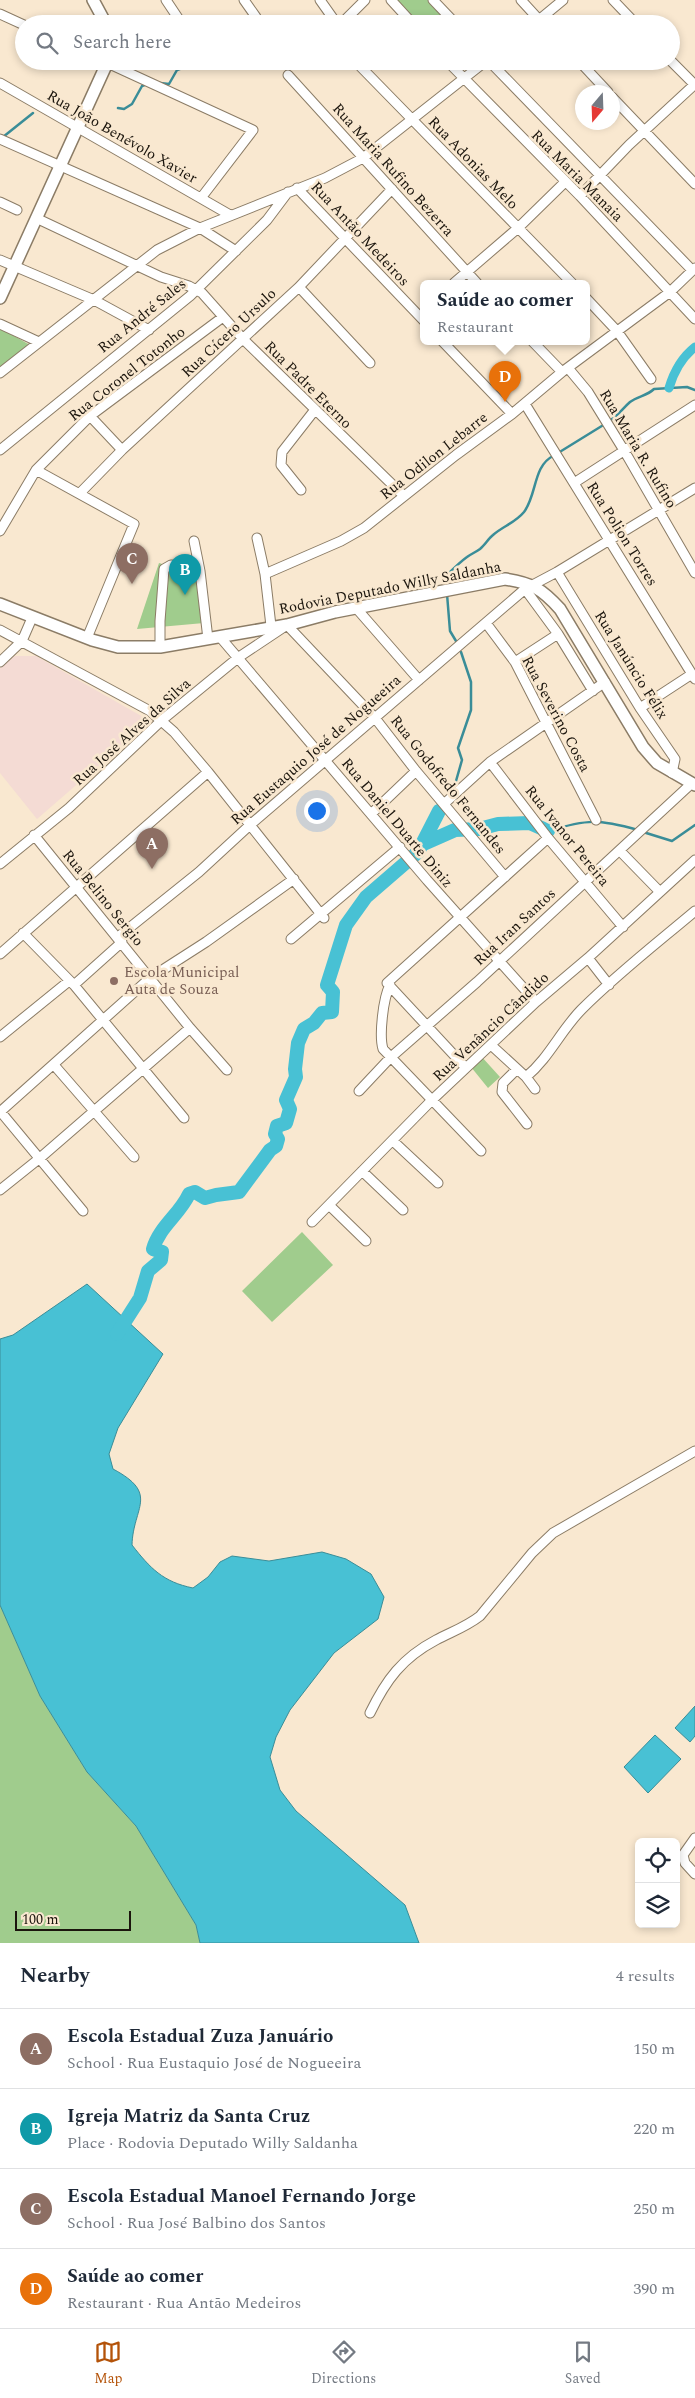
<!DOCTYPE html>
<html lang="en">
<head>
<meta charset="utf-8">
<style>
  body { margin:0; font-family:Spectral,serif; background:#f6f6f7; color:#1f2937 }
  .controls { position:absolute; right:15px; bottom:15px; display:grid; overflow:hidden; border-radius:8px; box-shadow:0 2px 8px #0003 }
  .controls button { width:45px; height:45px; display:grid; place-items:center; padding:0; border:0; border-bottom:1px solid #e0e1e3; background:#fff; color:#1f2937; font:25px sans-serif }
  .compass { position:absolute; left:575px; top:85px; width:45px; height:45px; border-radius:50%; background:#fff; box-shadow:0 2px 8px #0003; rotate:199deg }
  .scale { position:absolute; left:15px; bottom:12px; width:116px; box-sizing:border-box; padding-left:5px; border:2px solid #1b150d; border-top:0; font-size:14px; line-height:18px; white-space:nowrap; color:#1b150d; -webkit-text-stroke:4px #f9e8d0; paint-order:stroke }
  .you { position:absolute; left:316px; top:810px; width:18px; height:18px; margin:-12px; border:4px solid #fff; border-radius:50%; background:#1a73e8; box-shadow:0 0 0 8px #1a73e833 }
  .badge { display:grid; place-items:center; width:32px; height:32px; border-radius:50%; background:#b45309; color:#fff; font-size:16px; font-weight:700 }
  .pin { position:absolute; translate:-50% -41px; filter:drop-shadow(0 1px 2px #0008) }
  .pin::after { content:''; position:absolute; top:26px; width:18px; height:15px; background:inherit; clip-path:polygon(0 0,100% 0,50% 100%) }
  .popup { position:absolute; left:420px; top:280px; width:170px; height:65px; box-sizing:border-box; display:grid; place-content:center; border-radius:8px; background:#fff; filter:drop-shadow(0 1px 4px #0005); font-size:16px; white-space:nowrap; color:#747a83 }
  .popup b { font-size:19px; color:#1f2937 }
  .popup::after { content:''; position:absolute; left:50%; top:100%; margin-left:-10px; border:10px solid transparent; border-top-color:#fff }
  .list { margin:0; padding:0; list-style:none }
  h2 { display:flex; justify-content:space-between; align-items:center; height:65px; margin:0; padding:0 20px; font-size:21px }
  h2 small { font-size:16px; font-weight:400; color:#747a83 }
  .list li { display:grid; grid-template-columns:32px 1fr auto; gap:15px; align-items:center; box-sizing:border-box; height:80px; padding:0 20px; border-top:1px solid #e0e1e3 }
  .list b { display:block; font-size:19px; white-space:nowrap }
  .list p { margin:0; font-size:16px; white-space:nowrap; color:#747a83 }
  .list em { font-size:16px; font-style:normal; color:#747a83 }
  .icon { flex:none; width:28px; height:28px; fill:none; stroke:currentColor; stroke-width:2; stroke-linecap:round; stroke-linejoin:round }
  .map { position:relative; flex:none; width:695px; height:1943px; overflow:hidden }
  .search { position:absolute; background:#fff; box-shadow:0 2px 8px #0003; left:15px; right:15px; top:15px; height:55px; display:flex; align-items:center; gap:12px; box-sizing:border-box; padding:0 18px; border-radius:28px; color:#747a83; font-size:19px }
  .sheet { height:385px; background:#fff }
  nav { display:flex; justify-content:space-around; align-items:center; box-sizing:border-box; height:70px; border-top:1px solid #e0e1e3; background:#fff; font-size:14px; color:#747a83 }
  nav a { display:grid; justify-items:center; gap:2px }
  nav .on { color:#b45309 }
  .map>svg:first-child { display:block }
  .industrial { fill:#f4dbd4 }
  .green { fill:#a0cc8d }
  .water { fill:#48c1d4; stroke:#3a8d98 }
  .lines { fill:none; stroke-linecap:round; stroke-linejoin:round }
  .stream { stroke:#3a8d98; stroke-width:2.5 }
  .canal { stroke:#48c1d4; stroke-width:9 }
  .river { stroke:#48c1d4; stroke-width:14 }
  .minor-casing { stroke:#8b7c66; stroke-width:11 }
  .major-casing { stroke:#8b7c66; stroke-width:14 }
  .minor { stroke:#fff; stroke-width:9 }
  .major { stroke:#fff; stroke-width:11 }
  .education-dot { fill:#8d6e63; stroke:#f9e8d0; stroke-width:2 }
  .labels { text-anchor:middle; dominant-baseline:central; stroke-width:5; stroke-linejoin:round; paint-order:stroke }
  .street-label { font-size:15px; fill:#1b150d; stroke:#f9e8d0 }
  .education-label { font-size:15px; fill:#785e54; stroke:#f9e8d0; text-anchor:start }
</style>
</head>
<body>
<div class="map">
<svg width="695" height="1943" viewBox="0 0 695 1943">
  <rect width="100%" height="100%" fill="#f9e8d0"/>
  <path class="industrial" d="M 15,656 L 36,656 L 150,721 L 37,819 L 0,773 L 0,668 Z"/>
  <path class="green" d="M 396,0 L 428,0 L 451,24 L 420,24 Z
    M 0,328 L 30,345 L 0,368 Z
    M 159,563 L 201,576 L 204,623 L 137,629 Z
    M 481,1056 L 500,1077 L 488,1088 L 471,1067 Z
    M 302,1232 L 333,1265 L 272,1322 L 242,1291 Z
    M 0,1605 L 40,1696 L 87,1772 L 136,1826 L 196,1925 L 200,1943 L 0,1943 Z"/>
  <path class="water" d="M 87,1284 L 163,1354 L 118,1428 L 109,1454 L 113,1469 C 160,1494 133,1507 132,1545 C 150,1568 163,1582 193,1588 L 208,1577 L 220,1562 L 232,1556 L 269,1561 L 322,1552 L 346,1559 L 371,1574 L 384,1597 L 378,1619 L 334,1653 L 290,1710 L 276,1737 L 270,1757 L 280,1790 L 296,1811 L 405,1905 L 419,1943 L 200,1943 L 196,1925 L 136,1826 L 87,1772 L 40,1696 L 0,1605 L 0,1339 L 13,1335 Z
    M 695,1706 L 695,1736 L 690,1742 L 675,1728 Z
    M 655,1735 L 681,1759 L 648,1793 L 624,1767 Z"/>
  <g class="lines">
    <path class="stream" d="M 252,24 L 264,20 L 297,24
      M 329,24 L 344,16
      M 160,83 L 169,84 L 177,70 L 201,61
      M 118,108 L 124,109 L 132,104 L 142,86 L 147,84
      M 3,137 L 33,113
      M 609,421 C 618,416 622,409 630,402 C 638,396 647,396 654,389 L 687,387 L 695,390
      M 558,453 L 605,424
      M 447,586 L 447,575 C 453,569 460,562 467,557 C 471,554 476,552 480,549 C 485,545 488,539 493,535 C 503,526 515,523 524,512 C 537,495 533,466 553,456
      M 447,594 L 450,631 L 456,641
      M 447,797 L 456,781 L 462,760 L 458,748 L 471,710 L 471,682 L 461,652
      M 548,831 C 588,819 598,819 638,830
      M 643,832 L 672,841 L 695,825"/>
    <path class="canal" d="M 669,388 C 674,371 681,358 695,347"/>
    <path class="river" d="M 421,845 L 455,830 L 479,829 L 498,824 L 530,823 L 548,831
      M 117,1334 L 140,1298 L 148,1271 L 161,1260 L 162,1252 L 153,1249 C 159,1227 180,1214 189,1194 L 195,1192 L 205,1198 L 216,1195 L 239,1192 L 270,1150 L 276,1146 L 278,1139 L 275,1134 L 277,1126 L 286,1123 L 290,1109 L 286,1100 L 296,1077 L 295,1069 L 298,1043 L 304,1029 L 314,1023 L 322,1013 L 332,1012 L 333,992 L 327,985 L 346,925 L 366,897 L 418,852 L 439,811"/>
    <defs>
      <path id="minor" d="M 166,0 L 182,24
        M 244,0 L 256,17
        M 320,0 L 337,24
        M 391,0 L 413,24
        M 433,0 L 456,24
        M 521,0 L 543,24
        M 613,0 L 636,24
        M 0,14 L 24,25
        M 341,24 L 365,0
        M 534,24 L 563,0
        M 103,61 L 253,130 L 201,198
        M 355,61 L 572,283
        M 447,61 L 580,196 L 695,319
        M 489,61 L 692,270
        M 579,61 L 608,92
        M 671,61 L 695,85
        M 288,75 L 477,283
        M 0,83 L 230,215
        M 612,97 L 695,184
        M 0,139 L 200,228 L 236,251
        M 297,188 L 424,321
        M 580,196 L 629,145 L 695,84
        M 0,202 L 17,210
        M 36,218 L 161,277 L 189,286 L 202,293 L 243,339 L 404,496
        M 0,260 L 94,300 L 149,330
        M 454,283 L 518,228 L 564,183
        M 299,287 L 370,363
        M 586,298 L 617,331 L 651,379
        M 0,324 L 39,342
        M 442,341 L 512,414
        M 532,341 L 562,372
        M 568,368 L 588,392 L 625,452 L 695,573
        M 0,373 L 157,250 L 200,228 L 325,178 L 363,158 L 486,61
        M 525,404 L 695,679
        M 90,416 L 122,450
        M 0,450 L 190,296 L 267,220 L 288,192
        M 36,470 L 134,524 L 87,638
        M 574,483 L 695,405
        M 301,490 L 281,465 L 282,452 L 314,411
        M 80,493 L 122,450 L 299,287 L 392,189
        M 0,531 L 36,470 L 90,416 L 223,317
        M 257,538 L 265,574
        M 194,541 L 200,571 L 208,639
        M 557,572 L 640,708 L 675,759 L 672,773
        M 525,589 L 558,634 L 593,691
        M 357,609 L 419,680
        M 486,623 L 515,662 L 596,820
        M 271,626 L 265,574 L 341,541 L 364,528 L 456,455 L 512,414 L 562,372 L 670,292 L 695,268
        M 0,630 L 150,711 L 174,732 L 208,772 L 324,918
        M 220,637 L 427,880 L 536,1002
        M 160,647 L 160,621 L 164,569 L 171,565 L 200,571
        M 0,662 L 22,641 L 32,618
        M 515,662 L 558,634
        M 640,708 L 692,674
        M 490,762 L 548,838 L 623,927
        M 445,803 L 490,762 L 605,682
        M 371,814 L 416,771
        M 34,835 L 190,1028 L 227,1070
        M 620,851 L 660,892
        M 0,864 L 69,808 L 162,720 L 239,657 L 287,625 L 375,718 L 416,771 L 505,877
        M 23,933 L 74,985 L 184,1118
        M 118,937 L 199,872 L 250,825 L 525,589 L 557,572 L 695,488
        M 291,939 L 400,847
        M 0,954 L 208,772
        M 588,958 L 609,985
        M 74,985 L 122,942
        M 390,985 C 383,998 379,1036 383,1049 L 481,1151
        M 0,1037 L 69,981
        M 491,1045 L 526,1077 L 535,1089
        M 54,1065 L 134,1157
        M 466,1068 L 387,983 L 548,838
        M 517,1069 L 503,1083 L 502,1092 L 527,1124
        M 526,1077 C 549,1058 561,1030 582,1009 C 617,974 657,943 695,911
        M 359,1091 L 390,1058 L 477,982 L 691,784
        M 0,1111 L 83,1211
        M 0,1112 L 150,978 L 206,942 L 294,879
        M 393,1141 L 438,1183
        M 362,1171 L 403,1210
        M 0,1190 L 40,1158 L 190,1028
        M 329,1205 L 366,1241
        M 312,1222 L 432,1100 L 536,1002 L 588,958 L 695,860
        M 370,1713 C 386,1680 402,1658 436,1640 C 451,1632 466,1627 480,1616 L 532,1553 L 553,1533 L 695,1451
        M 695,1838 L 683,1855 L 685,1863 L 695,1874"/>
      <path id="major" d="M 93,0 L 106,24
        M 0,298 L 108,61
        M 0,604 L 92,640 L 118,647 L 160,647 L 287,625 L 335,612 L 505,579 C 532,583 542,589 560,609 L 643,747 L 657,763 L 695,785"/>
    </defs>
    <use href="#minor" class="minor-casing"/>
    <use href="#major" class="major-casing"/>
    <use href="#minor" class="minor"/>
    <use href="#major" class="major"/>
  </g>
  <circle class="education-dot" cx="114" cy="981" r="5"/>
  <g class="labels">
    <g class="street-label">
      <text transform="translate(122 137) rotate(30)">Rua João Benévolo Xavier</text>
      <text transform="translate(473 163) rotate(46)">Rua Adonias Melo</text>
      <text transform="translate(393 170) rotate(48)">Rua Maria Rufino Bezerra</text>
      <text transform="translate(577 176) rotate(45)">Rua Maria Manaia</text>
      <text transform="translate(360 234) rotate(47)">Rua Antão Medeiros</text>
      <text transform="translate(142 316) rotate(-39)">Rua André Sales</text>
      <text transform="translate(229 333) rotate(-43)">Rua Cícero Ursulo</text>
      <text transform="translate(127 374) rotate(-38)">Rua Coronel Totonho</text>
      <text transform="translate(308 385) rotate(45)">Rua Padre Eterno</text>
      <text transform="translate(638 449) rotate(59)">Rua Maria R. Rufino</text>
      <text transform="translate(434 456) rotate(-38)">Rua Odilon Lebarre</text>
      <text transform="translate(622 534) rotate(58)">Rua Polion Torres</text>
      <text transform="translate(390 588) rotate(-11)">Rodovia Deputado Willy Saldanha</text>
      <text transform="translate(631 665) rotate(58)">Rua Janúncio Félix</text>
      <text transform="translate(556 714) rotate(62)">Rua Severino Costa</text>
      <text transform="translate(132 732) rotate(-42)">Rua José Alves da Silva</text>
      <text transform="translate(316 750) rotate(-41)">Rua Eustaquio José de Nogueeira</text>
      <text transform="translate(448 785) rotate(51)">Rua Godofredo Fernandes</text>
      <text transform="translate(397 823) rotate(50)">Rua Daniel Duarte Diniz</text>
      <text transform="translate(567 836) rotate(51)">Rua Ivanor Pereira</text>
      <text transform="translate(103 898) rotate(51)">Rua Belino Sergio</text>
      <text transform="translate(515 927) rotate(-43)">Rua Iran Santos</text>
      <text transform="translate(491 1027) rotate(-43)">Rua Venâncio Cândido</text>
    </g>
    <g class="education-label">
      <text x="124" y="972">Escola Municipal<tspan x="124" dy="17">Auta de Souza</tspan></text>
    </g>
  </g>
</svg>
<div class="controls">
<button><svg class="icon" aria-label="locate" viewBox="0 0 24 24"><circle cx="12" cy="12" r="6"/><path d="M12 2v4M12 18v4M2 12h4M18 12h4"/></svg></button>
<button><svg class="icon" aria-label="layers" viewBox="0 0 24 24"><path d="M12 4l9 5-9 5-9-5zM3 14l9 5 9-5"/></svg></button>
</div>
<svg class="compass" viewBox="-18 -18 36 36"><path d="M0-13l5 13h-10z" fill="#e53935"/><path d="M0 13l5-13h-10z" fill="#747a83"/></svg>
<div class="scale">100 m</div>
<div class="you"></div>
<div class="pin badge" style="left:152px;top:869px;background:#8d6e63">A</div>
<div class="pin badge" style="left:185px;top:595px;background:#0f9aa8">B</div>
<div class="pin badge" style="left:132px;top:584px;background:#8d6e63">C</div>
<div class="pin badge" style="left:505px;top:402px;background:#e8710a">D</div>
<div class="popup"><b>Saúde ao comer</b>Restaurant</div>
<div class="search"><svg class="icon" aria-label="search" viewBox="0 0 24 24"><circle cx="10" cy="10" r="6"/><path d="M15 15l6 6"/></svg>Search here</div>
</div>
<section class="sheet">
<h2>Nearby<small>4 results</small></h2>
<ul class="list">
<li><span class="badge" style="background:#8d6e63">A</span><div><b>Escola Estadual Zuza Januário</b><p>School · Rua Eustaquio José de Nogueeira</p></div><em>150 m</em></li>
<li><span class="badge" style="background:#0f9aa8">B</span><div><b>Igreja Matriz da Santa Cruz</b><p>Place · Rodovia Deputado Willy Saldanha</p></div><em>220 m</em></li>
<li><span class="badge" style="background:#8d6e63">C</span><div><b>Escola Estadual Manoel Fernando Jorge</b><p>School · Rua José Balbino dos Santos</p></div><em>250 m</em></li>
<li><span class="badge" style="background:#e8710a">D</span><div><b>Saúde ao comer</b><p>Restaurant · Rua Antão Medeiros</p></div><em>390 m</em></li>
</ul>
</section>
<nav>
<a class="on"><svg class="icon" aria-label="map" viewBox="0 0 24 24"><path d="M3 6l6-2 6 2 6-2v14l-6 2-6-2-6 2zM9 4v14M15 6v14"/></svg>Map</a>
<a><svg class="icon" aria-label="directions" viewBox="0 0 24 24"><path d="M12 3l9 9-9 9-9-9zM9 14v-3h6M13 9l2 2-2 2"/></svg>Directions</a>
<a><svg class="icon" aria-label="saved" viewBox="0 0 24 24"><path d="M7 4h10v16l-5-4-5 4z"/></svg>Saved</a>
</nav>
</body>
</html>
